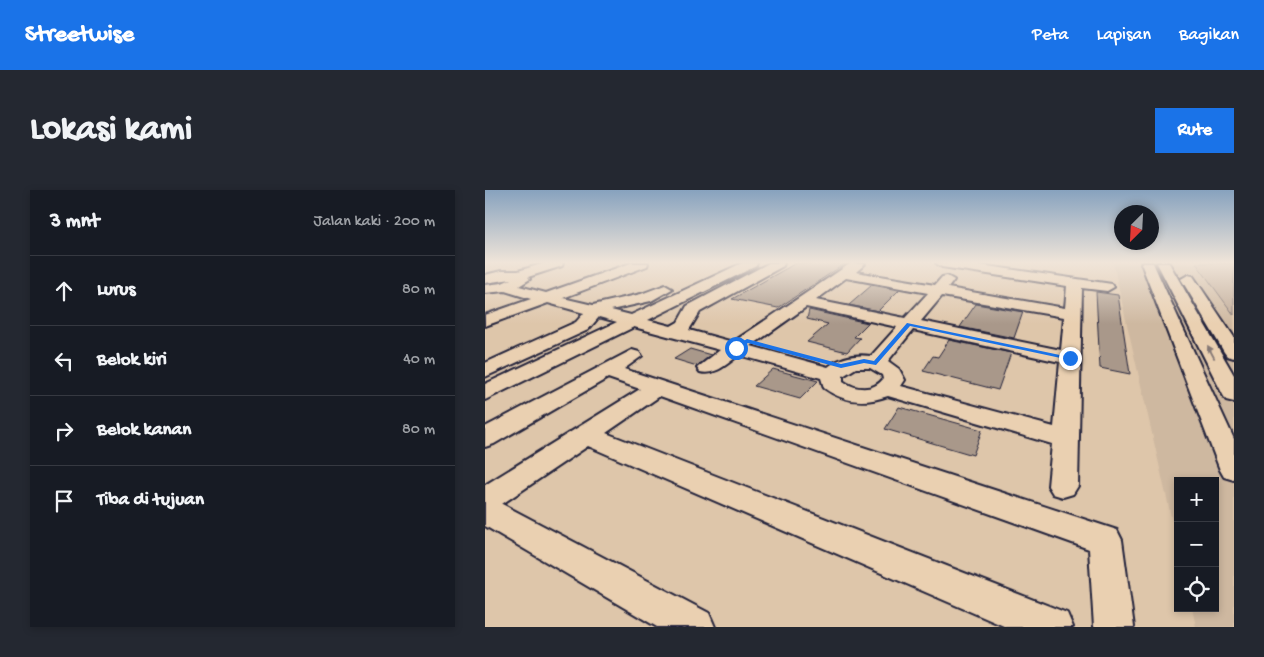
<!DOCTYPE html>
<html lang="id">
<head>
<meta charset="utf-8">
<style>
  body { margin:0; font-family:"Gochi Hand",sans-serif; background:#242831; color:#f1f3f6 }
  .controls { position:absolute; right:15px; bottom:15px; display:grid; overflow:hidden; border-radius:0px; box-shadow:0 2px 8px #0003 }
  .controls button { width:45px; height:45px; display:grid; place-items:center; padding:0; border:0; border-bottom:1px solid #363941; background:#171b24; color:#f1f3f6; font:25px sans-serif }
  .compass { position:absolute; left:629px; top:15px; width:45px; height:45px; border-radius:50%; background:#171b24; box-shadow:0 2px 8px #0003; rotate:204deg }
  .stop { position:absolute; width:15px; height:15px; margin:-11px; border:4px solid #1a73e8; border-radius:50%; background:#fff }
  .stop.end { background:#1a73e8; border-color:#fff; box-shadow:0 1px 5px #0008 }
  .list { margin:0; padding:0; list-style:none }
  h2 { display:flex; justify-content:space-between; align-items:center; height:65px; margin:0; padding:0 20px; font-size:21px }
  h2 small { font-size:16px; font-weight:400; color:#9ea1a6 }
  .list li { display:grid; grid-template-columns:32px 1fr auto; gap:15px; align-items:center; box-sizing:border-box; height:70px; padding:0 20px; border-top:1px solid #363941 }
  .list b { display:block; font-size:19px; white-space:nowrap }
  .list em { font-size:16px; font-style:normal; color:#9ea1a6 }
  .icon { flex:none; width:28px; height:28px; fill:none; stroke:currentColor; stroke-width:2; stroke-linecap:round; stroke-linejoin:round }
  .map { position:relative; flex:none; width:749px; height:437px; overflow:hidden; border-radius:0px }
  header { display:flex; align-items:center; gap:30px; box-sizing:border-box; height:70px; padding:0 25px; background:#1a73e8; color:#fff }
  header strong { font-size:24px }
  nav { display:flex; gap:28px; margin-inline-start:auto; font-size:18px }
  .intro { display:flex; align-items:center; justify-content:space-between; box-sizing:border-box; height:120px; padding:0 30px }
  h1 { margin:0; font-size:35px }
  .button { padding:12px 22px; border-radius:0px; background:#1a73e8; color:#fff; font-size:18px; font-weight:700 }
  main { display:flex; gap:30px; padding:0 30px }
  aside { flex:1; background:#171b24; border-radius:0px; box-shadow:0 2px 8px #0003 }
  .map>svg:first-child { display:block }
  .built { fill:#ceb8a0 }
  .green { fill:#bfaa97; stroke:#706669 }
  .building { fill:#a9988a; stroke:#22223b }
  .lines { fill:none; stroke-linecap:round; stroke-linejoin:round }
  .minor-casing { stroke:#22223b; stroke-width:4 }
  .minor { fill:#ead0b1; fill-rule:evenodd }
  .oneway { fill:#867976 }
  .route { fill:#1a73e8 }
</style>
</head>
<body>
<header>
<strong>Streetwise</strong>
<nav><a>Peta</a><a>Lapisan</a><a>Bagikan</a></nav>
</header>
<div class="intro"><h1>Lokasi kami</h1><a class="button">Rute</a></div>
<main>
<aside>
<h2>3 mnt<small>Jalan kaki · 200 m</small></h2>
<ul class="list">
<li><svg class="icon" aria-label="ahead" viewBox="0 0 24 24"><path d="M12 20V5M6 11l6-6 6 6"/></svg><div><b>Lurus</b></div><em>80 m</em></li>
<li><svg class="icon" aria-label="left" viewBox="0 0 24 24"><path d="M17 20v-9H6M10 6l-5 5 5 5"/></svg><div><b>Belok kiri</b></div><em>40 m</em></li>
<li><svg class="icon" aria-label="right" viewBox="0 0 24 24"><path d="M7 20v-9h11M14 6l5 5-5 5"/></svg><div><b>Belok kanan</b></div><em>80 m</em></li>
<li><svg class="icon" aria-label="arrive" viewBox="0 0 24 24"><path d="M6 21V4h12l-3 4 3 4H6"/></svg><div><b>Tiba di tujuan</b></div></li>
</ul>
</aside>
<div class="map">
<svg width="749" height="437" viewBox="0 0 749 437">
  <rect width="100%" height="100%" fill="#dec6aa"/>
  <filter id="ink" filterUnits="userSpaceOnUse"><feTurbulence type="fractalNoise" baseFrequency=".02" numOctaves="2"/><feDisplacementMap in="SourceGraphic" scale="10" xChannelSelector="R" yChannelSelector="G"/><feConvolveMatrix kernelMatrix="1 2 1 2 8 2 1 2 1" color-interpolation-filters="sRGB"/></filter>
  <g filter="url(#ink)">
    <path class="built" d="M 628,73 L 711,73 L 749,125 L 749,437 L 711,437 L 707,418 L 730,418 L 730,291 L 693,291 L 693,357 Z"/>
    <path class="green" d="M 711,73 L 749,73 L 749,125 Z"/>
    <path class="building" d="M 311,73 L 361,73 L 293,118 L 247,109 Z
      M 387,95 L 414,100 L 393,121 L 364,115 Z
      M 611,102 L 633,105 L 645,184 L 615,178 Z
      M 491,114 L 538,122 L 529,148 L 475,137 Z
      M 324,120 L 383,133 L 369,147 L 375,148 L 362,162 L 322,152 L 343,134 L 322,129 Z
      M 464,150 L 526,163 L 513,200 L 438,181 L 448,166 L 453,167 Z
      M 205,159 L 226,165 L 212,176 L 189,169 Z
      M 288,179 L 310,185 L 333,191 L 315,209 L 269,196 Z
      M 414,217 L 497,240 L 488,265 L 400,239 Z"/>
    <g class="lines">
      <defs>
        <path id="minor" d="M 60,73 L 78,73 L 77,76 L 43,87 L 45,89 L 34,96 L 61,103 L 146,73 L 163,73 L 162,76 L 78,108 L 108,115 L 156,104 L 180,95 L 187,99 L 166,111 L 126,120 L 146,125 L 257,73 L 272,73 L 271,76 L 163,130 L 186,136 L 193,132 L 202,116 L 284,73 L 299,73 L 298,76 L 215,122 L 204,140 L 248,152 L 366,73 L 380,74 L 371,82 L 450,95 L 457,87 L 462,86 L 469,90 L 463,98 L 580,118 L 582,96 L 457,77 L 451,73 L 481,73 L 627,94 L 629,97 L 622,101 L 597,98 L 593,296 L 588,304 L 578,307 L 568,304 L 563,296 L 567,254 L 403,206 C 380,214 359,213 339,198 L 336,188 L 254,165 C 242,174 230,186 215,182 L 212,178 L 235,160 L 149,137 L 0,210 L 0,194 L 132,132 L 114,127 L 103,140 L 0,187 L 0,173 L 91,132 L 99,123 L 63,113 L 0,136 L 0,125 L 46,109 L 20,101 L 0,103 L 0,95 L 17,93 L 26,89 L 0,93 L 0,85 L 16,81 L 33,81 ZM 361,88 L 443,103 L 420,128 L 331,110 ZM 457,106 L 579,127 L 576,160 L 436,131 ZM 321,117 L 412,137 L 386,166 C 371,164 355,167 343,177 L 266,156 ZM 428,140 L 575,172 L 569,237 L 416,196 L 420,190 L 414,179 L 403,171 ZM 371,178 L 385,178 L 397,185 L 398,189 C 388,202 370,200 358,191 L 358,186 Z
          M 656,73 L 668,73 L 749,249 L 749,290 L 739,287 L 735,280 Z
          M 672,73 L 684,73 L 749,185 L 749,212 L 741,210 L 738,205 Z
          M 703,85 L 708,86 L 749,147 L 749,168 L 742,166 L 739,162 L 696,89 Z
          M 147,160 L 154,162 L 157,166 L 139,179 L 632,340 L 637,350 L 649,437 L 609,437 L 604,359 L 175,206 L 121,243 L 582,423 L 588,437 L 521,437 L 103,256 L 17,314 L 224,423 L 230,437 L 172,437 L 0,336 L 0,295 L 155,199 L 123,188 L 9,254 L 0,257 L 0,237 Z"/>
      </defs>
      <use href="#minor" class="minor-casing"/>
      <use href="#minor" class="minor"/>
    </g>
    <defs><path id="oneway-solid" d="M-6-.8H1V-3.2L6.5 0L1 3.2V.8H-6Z" transform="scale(1.25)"/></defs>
    <use class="oneway" href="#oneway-solid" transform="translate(726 162) rotate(-118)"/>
  </g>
  <linearGradient id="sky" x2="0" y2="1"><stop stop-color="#87a2be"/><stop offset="0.54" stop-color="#f0e5d9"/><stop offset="1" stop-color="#f0e5d9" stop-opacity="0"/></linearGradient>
  <rect width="749" height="134" fill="url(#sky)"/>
  <path class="route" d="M 422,133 L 589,168 L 585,170 L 425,136 L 391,175 L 379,173 L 356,178 L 263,153 L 253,160 L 247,158 L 262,149 L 356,174 L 379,169 L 389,171 Z"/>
</svg>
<div class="controls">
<button>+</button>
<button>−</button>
<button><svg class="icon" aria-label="locate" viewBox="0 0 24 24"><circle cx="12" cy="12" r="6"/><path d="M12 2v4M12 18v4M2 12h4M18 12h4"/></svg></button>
</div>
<svg class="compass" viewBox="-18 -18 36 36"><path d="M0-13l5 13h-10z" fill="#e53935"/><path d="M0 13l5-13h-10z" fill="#9ea1a6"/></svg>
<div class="stop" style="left:251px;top:158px"></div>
<div class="stop end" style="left:585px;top:168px"></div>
</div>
</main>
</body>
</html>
